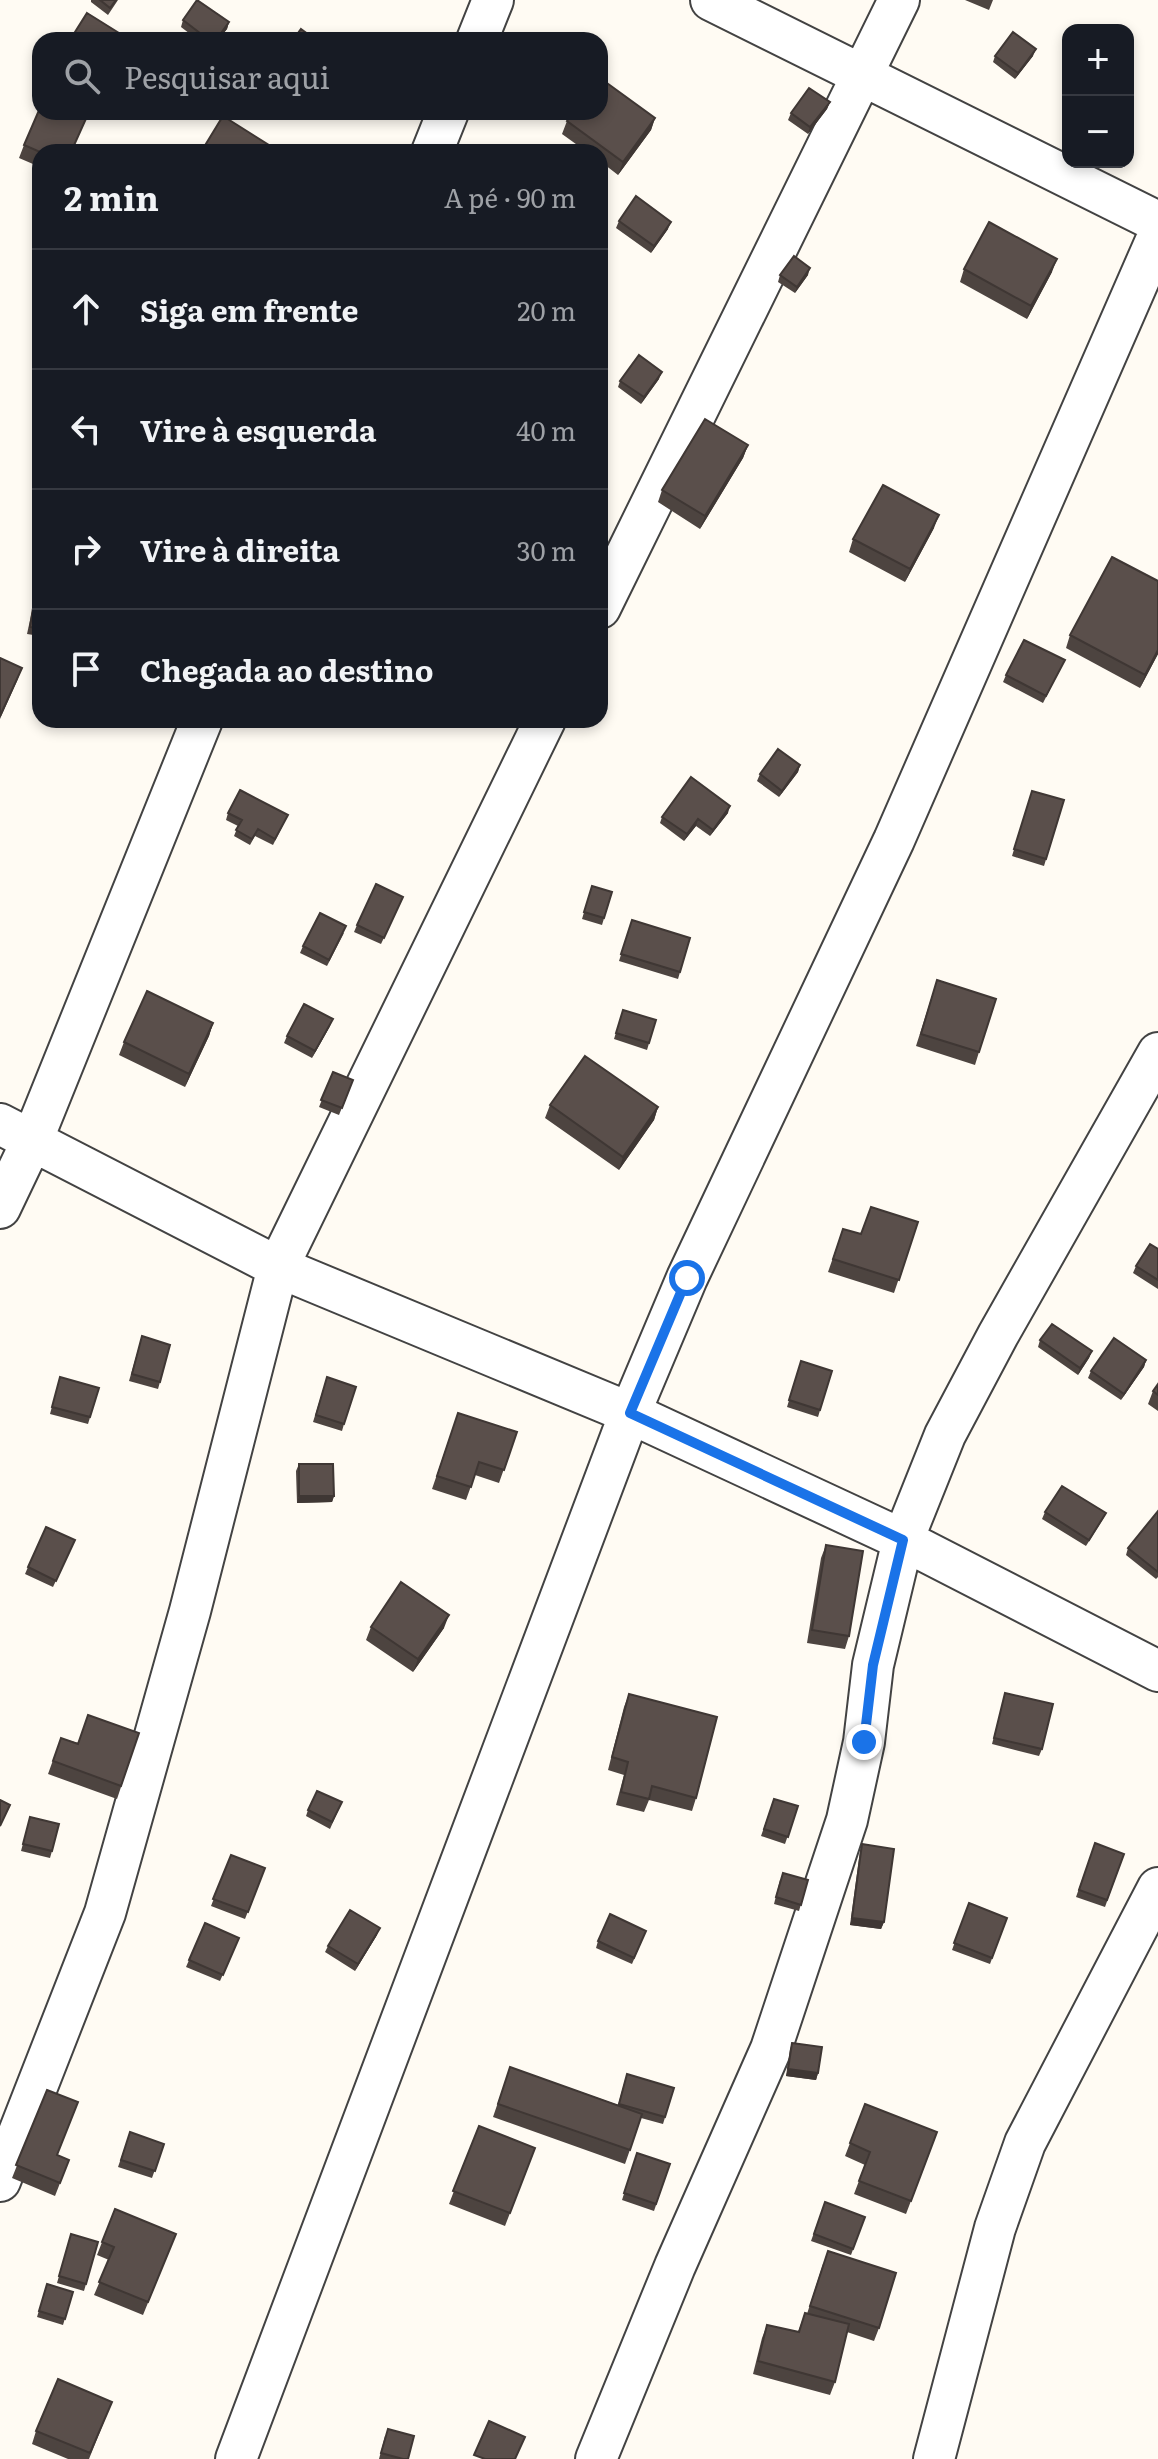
<!DOCTYPE html>
<html lang="pt">
<head>
<meta charset="utf-8">
<style>
  body { margin:0; font-family:Literata,serif; background:#242831; color:#f1f3f6 }
  .controls { position:absolute; right:24px; top:24px; display:grid; overflow:hidden; border-radius:16px; box-shadow:0 4px 12px #0003 }
  .controls button { width:72px; height:72px; display:grid; place-items:center; padding:0; border:0; border-bottom:2px solid #363941; background:#171b24; color:#f1f3f6; font:40px sans-serif }
  .stop { position:absolute; width:24px; height:24px; margin:-18px; border:6px solid #1a73e8; border-radius:50%; background:#fff }
  .stop.end { background:#1a73e8; border-color:#fff; box-shadow:0 2px 8px #0008 }
  .list { margin:0; padding:0; list-style:none }
  h2 { display:flex; justify-content:space-between; align-items:center; height:104px; margin:0; padding:0 32px; font-size:34px }
  h2 small { font-size:26px; font-weight:400; color:#9ea1a6 }
  .list li { display:grid; grid-template-columns:52px 1fr auto; gap:24px; align-items:center; box-sizing:border-box; height:120px; padding:0 32px; border-top:2px solid #363941 }
  .list b { display:block; font-size:30px; white-space:nowrap }
  .list em { font-size:26px; font-style:normal; color:#9ea1a6 }
  .icon { flex:none; width:44px; height:44px; fill:none; stroke:currentColor; stroke-width:2; stroke-linecap:round; stroke-linejoin:round }
  .map { position:relative; flex:none; width:1158px; height:2459px; overflow:hidden }
  .search { position:absolute; background:#171b24; box-shadow:0 4px 12px #0003; left:32px; top:32px; width:576px; height:88px; display:flex; align-items:center; gap:20px; box-sizing:border-box; padding:0 28px; border-radius:24px; color:#9ea1a6; font-size:30px }
  .panel { position:absolute; background:#171b24; box-shadow:0 4px 12px #0003; left:32px; top:144px; width:576px; height:584px; border-radius:24px }
  .map>svg:first-child { display:block }
  .lines { fill:none; stroke-linecap:round; stroke-linejoin:round }
  .minor-casing { stroke:#434343; stroke-width:44 }
  .minor { stroke:#fff; stroke-width:40 }
  .wall { fill:#4d4440 }
  .shaded-wall { fill:#3f3734 }
  .building { fill:#5a4f4b; stroke:#3f3734; stroke-width:2 }
  .route { stroke:#1a73e8; stroke-width:10 }
</style>
</head>
<body>
<div class="map">
<svg width="1158" height="2459" viewBox="0 0 1158 2459">
  <rect width="100%" height="100%" fill="#fffbf3"/>
  <g class="lines">
    <defs>
      <path id="minor" d="M 711,0 L 1158,222
        M 477,40 L 493,0
        M 432,152 L 448,112
        M 600,608 L 899,0
        M 0,1124 L 278,1267 L 630,1413 L 903,1540 L 1158,1671
        M 0,1208 L 32,1141 L 202,720
        M 0,2181 L 105,1913 L 190,1611 L 278,1267 L 545,720
        M 236,2459 L 630,1413 L 687,1278 L 894,840 L 1158,236
        M 596,2459 L 675,2266 L 771,2049 L 847,1820 L 864,1742 L 873,1665 L 903,1540 L 945,1435 L 998,1335 L 1158,1053
        M 934,2459 L 995,2228 L 1025,2143 L 1158,1888"/>
    </defs>
    <use href="#minor" class="minor-casing"/>
    <use href="#minor" class="minor"/>
  </g>
  <path class="wall" d="M 91,0 L 118,0 L 108,15 L 91,2 Z
    M 965,0 L 993,0 L 989,10 Z
    M 183,20 L 229,22 L 227,29 L 218,40 L 198,40 L 181,27 Z
    M 995,56 L 1033,56 L 1015,79 L 993,62 Z
    M 830,102 L 827,109 L 808,134 L 788,120 L 791,113 Z
    M 655,118 L 651,130 L 618,175 L 600,161 L 600,152 L 587,152 L 562,134 L 567,121 Z
    M 24,145 L 40,152 L 40,167 L 19,158 Z
    M 619,221 L 668,229 L 651,253 L 616,228 Z
    M 964,269 L 1052,272 L 1027,319 L 960,282 Z
    M 780,275 L 808,275 L 795,293 L 778,282 Z
    M 659,379 L 641,404 L 618,387 L 620,381 Z
    M 748,445 L 743,458 L 700,529 L 658,502 L 662,490 Z
    M 934,528 L 905,582 L 849,552 L 853,539 Z
    M 1158,581 L 1158,654 L 1140,688 L 1066,648 L 1070,635 Z
    M 34,602 L 40,603 L 40,636 L 27,634 Z
    M 1065,660 L 1043,703 L 1003,682 L 1006,675 Z
    M 800,765 L 798,772 L 779,797 L 757,781 L 760,774 Z
    M 1032,791 L 1064,800 L 1044,866 L 1012,856 Z
    M 228,813 L 288,815 L 273,845 L 255,836 L 250,845 L 234,836 L 238,826 L 226,820 Z
    M 728,813 L 710,836 L 696,826 L 684,841 L 660,823 L 662,817 Z
    M 592,886 L 612,892 L 602,925 L 582,919 Z
    M 400,904 L 381,944 L 354,932 L 357,925 Z
    M 632,920 L 690,938 L 678,979 L 619,961 Z
    M 344,933 L 327,966 L 300,953 L 303,946 Z
    M 937,980 L 979,1052 L 975,1065 L 916,1046 Z
    M 623,1010 L 656,1020 L 647,1050 L 614,1039 Z
    M 213,1023 L 209,1036 L 185,1087 L 119,1055 L 124,1042 Z
    M 330,1026 L 312,1058 L 284,1043 L 287,1036 Z
    M 333,1072 L 353,1080 L 339,1115 L 319,1107 Z
    M 550,1105 L 658,1107 L 654,1120 L 619,1170 L 545,1118 Z
    M 918,1222 L 894,1293 L 828,1272 L 843,1229 L 861,1234 Z
    M 1158,1249 L 1158,1289 L 1133,1273 L 1136,1266 Z
    M 1040,1340 L 1092,1351 L 1089,1358 L 1078,1375 L 1038,1347 Z
    M 140,1343 L 160,1382 L 158,1389 L 129,1381 Z
    M 1146,1360 L 1144,1367 L 1121,1400 L 1088,1378 L 1091,1371 Z
    M 801,1361 L 832,1371 L 818,1417 L 787,1407 Z
    M 327,1377 L 344,1424 L 342,1431 L 313,1422 Z
    M 58,1384 L 99,1388 L 88,1424 L 50,1414 Z
    M 1158,1384 L 1158,1411 L 1148,1404 L 1153,1391 Z
    M 458,1413 L 517,1432 L 499,1483 L 475,1475 L 466,1500 L 432,1489 Z
    M 299,1464 L 334,1496 L 332,1502 L 297,1503 L 296,1471 Z
    M 1158,1511 L 1158,1577 L 1156,1579 L 1126,1555 L 1128,1548 Z
    M 1045,1512 L 1106,1513 L 1103,1519 L 1086,1546 L 1042,1519 Z
    M 75,1540 L 53,1587 L 25,1574 L 28,1567 Z
    M 826,1545 L 849,1636 L 845,1649 L 807,1643 L 821,1558 Z
    M 371,1627 L 444,1628 L 413,1672 L 366,1640 Z
    M 1005,1693 L 1042,1749 L 1039,1756 L 992,1744 Z
    M 629,1694 L 696,1798 L 692,1811 L 649,1800 L 644,1812 L 616,1805 L 624,1775 L 608,1770 L 624,1707 Z
    M 139,1733 L 117,1799 L 48,1774 L 61,1738 L 78,1743 Z
    M 774,1799 L 798,1806 L 785,1844 L 761,1836 Z
    M 342,1802 L 330,1829 L 306,1816 L 308,1810 Z
    M 30,1817 L 52,1851 L 50,1858 L 21,1851 Z
    M 1095,1843 L 1124,1854 L 1105,1907 L 1076,1897 Z
    M 862,1844 L 884,1922 L 881,1929 L 850,1925 L 860,1851 Z
    M 231,1855 L 265,1868 L 245,1919 L 211,1906 Z
    M 780,1880 L 808,1880 L 799,1911 L 774,1904 Z
    M 969,1903 L 1007,1918 L 990,1964 L 952,1950 Z
    M 205,1923 L 239,1938 L 220,1981 L 186,1967 Z
    M 646,1931 L 632,1964 L 596,1948 L 598,1941 Z
    M 377,1935 L 355,1971 L 325,1952 L 328,1946 Z
    M 792,2043 L 818,2073 L 816,2080 L 786,2076 L 790,2049 Z
    M 510,2067 L 618,2105 L 625,2080 L 674,2088 L 663,2124 L 641,2118 L 625,2164 L 493,2117 Z
    M 47,2090 L 58,2155 L 69,2160 L 55,2196 L 12,2178 Z
    M 865,2104 L 937,2132 L 906,2214 L 854,2194 L 865,2165 L 845,2156 Z
    M 479,2126 L 535,2148 L 505,2226 L 449,2204 Z
    M 130,2132 L 164,2144 L 152,2178 L 118,2167 Z
    M 637,2153 L 670,2164 L 654,2211 L 622,2200 Z
    M 825,2202 L 865,2217 L 851,2255 L 811,2241 Z
    M 115,2209 L 176,2234 L 143,2315 L 94,2295 L 109,2260 L 97,2255 Z
    M 69,2241 L 86,2284 L 84,2291 L 57,2283 Z
    M 823,2264 L 879,2328 L 874,2341 L 847,2332 L 835,2382 L 830,2395 L 753,2374 L 762,2338 L 767,2325 L 798,2332 L 805,2313 L 807,2314 Z
    M 47,2284 L 73,2292 L 63,2325 L 37,2317 Z
    M 112,2402 L 89,2459 L 68,2459 L 32,2444 L 36,2431 Z
    M 385,2436 L 408,2459 L 379,2459 Z"/>
  <path class="shaded-wall" d="M 229,22 L 227,29 L 218,40 L 216,40 Z
    M 1036,49 L 1033,56 L 1015,79 L 1018,73 Z
    M 830,102 L 827,109 L 808,134 L 810,127 Z
    M 655,118 L 651,130 L 618,175 L 623,162 Z
    M 671,222 L 668,229 L 651,253 L 654,246 Z
    M 1057,259 L 1052,272 L 1027,319 L 1031,306 Z
    M 810,268 L 808,275 L 795,293 L 797,287 Z
    M 662,372 L 659,379 L 641,404 L 644,397 Z
    M 748,445 L 743,458 L 700,529 L 705,516 Z
    M 939,515 L 934,528 L 905,582 L 910,569 Z
    M 1158,650 L 1158,654 L 1140,688 L 1145,675 Z
    M 22,668 L 17,681 L 0,719 L 0,716 Z
    M 800,765 L 798,772 L 779,797 L 782,791 Z
    M 730,806 L 728,813 L 710,836 L 713,830 Z
    M 698,819 L 696,826 L 684,841 L 687,834 Z
    M 333,1019 L 330,1026 L 312,1058 L 315,1051 Z
    M 213,1023 L 209,1036 L 185,1087 L 189,1074 Z
    M 658,1107 L 654,1120 L 619,1170 L 623,1157 Z
    M 1092,1351 L 1089,1358 L 1078,1375 L 1080,1368 Z
    M 1146,1360 L 1144,1367 L 1121,1400 L 1124,1394 Z
    M 299,1496 L 334,1496 L 332,1502 L 297,1503 Z
    M 449,1615 L 444,1628 L 413,1672 L 418,1659 Z
    M 852,1918 L 884,1922 L 881,1929 L 850,1925 Z
    M 380,1928 L 377,1935 L 355,1971 L 358,1964 Z
    M 788,2069 L 818,2073 L 816,2080 L 786,2076 Z"/>
  <path class="building" d="M 100,0 L 116,0 L 110,8 Z
    M 197,0 L 229,22 L 216,40 L 209,40 L 183,20 Z
    M 87,13 L 119,33 L 115,40 L 70,40 Z
    M 301,29 L 316,40 L 293,40 Z
    M 1013,32 L 1036,49 L 1018,73 L 995,56 Z
    M 600,78 L 655,118 L 623,162 L 567,121 L 574,112 L 600,112 Z
    M 809,88 L 830,102 L 810,127 L 791,113 Z
    M 40,108 L 40,112 L 89,112 L 71,152 L 40,152 L 24,145 Z
    M 223,116 L 280,152 L 201,152 Z
    M 636,196 L 671,222 L 654,246 L 619,221 Z
    M 989,222 L 1057,259 L 1031,306 L 964,269 Z
    M 794,256 L 810,268 L 797,287 L 780,275 Z
    M 639,355 L 662,372 L 644,397 L 620,381 Z
    M 705,419 L 748,445 L 705,516 L 662,490 Z
    M 883,485 L 939,515 L 910,569 L 853,539 Z
    M 1112,557 L 1158,581 L 1158,650 L 1145,675 L 1070,635 Z
    M 34,602 L 40,603 L 40,629 L 30,627 Z
    M 1024,640 L 1065,660 L 1046,696 L 1006,675 Z
    M 0,658 L 22,668 L 0,716 Z
    M 778,749 L 800,765 L 782,791 L 760,774 Z
    M 691,777 L 730,806 L 713,830 L 698,819 L 687,834 L 662,817 Z
    M 240,790 L 288,815 L 275,839 L 258,829 L 252,839 L 236,830 L 242,820 L 228,813 Z
    M 1032,791 L 1064,800 L 1046,859 L 1014,849 Z
    M 376,884 L 403,897 L 384,938 L 357,925 Z
    M 592,886 L 612,892 L 604,918 L 584,912 Z
    M 320,913 L 346,926 L 329,960 L 303,946 Z
    M 632,920 L 690,938 L 680,972 L 621,954 Z
    M 937,980 L 996,999 L 979,1052 L 921,1034 Z
    M 147,991 L 213,1023 L 189,1074 L 124,1042 Z
    M 304,1004 L 333,1019 L 315,1051 L 287,1036 Z
    M 623,1010 L 656,1020 L 649,1043 L 616,1033 Z
    M 585,1056 L 658,1107 L 623,1157 L 550,1105 Z
    M 333,1072 L 353,1080 L 342,1108 L 321,1100 Z
    M 871,1207 L 918,1222 L 899,1280 L 833,1259 L 843,1229 L 861,1234 Z
    M 1150,1244 L 1158,1249 L 1158,1280 L 1136,1266 Z
    M 1052,1324 L 1092,1351 L 1080,1368 L 1040,1340 Z
    M 142,1336 L 170,1345 L 160,1382 L 132,1374 Z
    M 1114,1338 L 1146,1360 L 1124,1394 L 1091,1371 Z
    M 801,1361 L 832,1371 L 820,1410 L 789,1400 Z
    M 60,1377 L 99,1388 L 90,1417 L 52,1407 Z
    M 327,1377 L 356,1387 L 344,1424 L 316,1415 Z
    M 1158,1384 L 1158,1395 L 1153,1391 Z
    M 458,1413 L 517,1432 L 504,1470 L 479,1462 L 471,1487 L 437,1476 Z
    M 299,1464 L 333,1464 L 334,1496 L 299,1496 Z
    M 1062,1486 L 1106,1513 L 1089,1540 L 1045,1512 Z
    M 1158,1511 L 1158,1572 L 1128,1548 Z
    M 46,1527 L 75,1540 L 56,1581 L 28,1567 Z
    M 826,1545 L 863,1551 L 849,1636 L 812,1630 Z
    M 401,1582 L 449,1615 L 418,1659 L 371,1627 Z
    M 1005,1693 L 1053,1704 L 1042,1749 L 994,1738 Z
    M 629,1694 L 717,1717 L 696,1798 L 652,1786 L 649,1799 L 621,1792 L 628,1762 L 612,1757 Z
    M 88,1715 L 139,1733 L 121,1786 L 53,1761 L 61,1738 L 78,1744 Z
    M 317,1791 L 342,1802 L 332,1822 L 308,1810 Z
    M 774,1799 L 798,1806 L 788,1837 L 764,1829 Z
    M 0,1800 L 10,1805 L 0,1826 Z
    M 30,1817 L 59,1824 L 52,1851 L 23,1844 Z
    M 1095,1843 L 1124,1854 L 1107,1900 L 1079,1890 Z
    M 862,1844 L 894,1849 L 884,1922 L 852,1918 Z
    M 231,1855 L 265,1868 L 248,1912 L 213,1899 Z
    M 783,1873 L 808,1880 L 801,1905 L 776,1897 Z
    M 969,1903 L 1007,1918 L 992,1958 L 954,1943 Z
    M 350,1910 L 380,1928 L 358,1964 L 328,1946 Z
    M 610,1914 L 646,1931 L 634,1958 L 598,1941 Z
    M 205,1923 L 239,1938 L 223,1975 L 189,1960 Z
    M 792,2043 L 822,2047 L 818,2073 L 788,2069 Z
    M 510,2067 L 642,2114 L 630,2150 L 498,2104 Z
    M 627,2074 L 674,2088 L 665,2117 L 619,2104 Z
    M 47,2090 L 78,2102 L 57,2155 L 69,2160 L 60,2183 L 16,2165 Z
    M 865,2104 L 937,2132 L 911,2201 L 859,2181 L 870,2152 L 850,2143 Z
    M 479,2126 L 535,2148 L 510,2213 L 453,2191 Z
    M 130,2132 L 164,2144 L 155,2171 L 121,2160 Z
    M 637,2153 L 670,2164 L 656,2204 L 624,2193 Z
    M 825,2202 L 865,2217 L 853,2249 L 814,2234 Z
    M 115,2209 L 176,2234 L 148,2302 L 99,2282 L 114,2247 L 102,2242 Z
    M 71,2234 L 98,2242 L 86,2284 L 59,2276 Z
    M 828,2251 L 896,2273 L 879,2328 L 810,2306 Z
    M 47,2284 L 73,2292 L 65,2319 L 39,2311 Z
    M 805,2313 L 849,2324 L 835,2382 L 758,2361 L 767,2325 L 799,2332 Z
    M 58,2379 L 112,2402 L 90,2453 L 36,2431 Z
    M 489,2421 L 525,2437 L 515,2459 L 485,2459 L 474,2455 Z
    M 388,2429 L 414,2436 L 408,2459 L 403,2459 L 381,2453 Z"/>
  <g class="lines">
    <path class="route" d="M 687,1278 L 630,1413 L 903,1540 L 873,1665 L 864,1742"/>
  </g>
</svg>
<div class="controls">
<button>+</button>
<button>−</button>
</div>
<div class="stop" style="left:687px;top:1278px"></div>
<div class="stop end" style="left:864px;top:1742px"></div>
<div class="search"><svg class="icon" aria-label="search" viewBox="0 0 24 24"><circle cx="10" cy="10" r="6"/><path d="M15 15l6 6"/></svg>Pesquisar aqui</div>
<section class="panel">
<h2>2 min<small>A pé · 90 m</small></h2>
<ul class="list">
<li><svg class="icon" aria-label="ahead" viewBox="0 0 24 24"><path d="M12 20V5M6 11l6-6 6 6"/></svg><div><b>Siga em frente</b></div><em>20 m</em></li>
<li><svg class="icon" aria-label="left" viewBox="0 0 24 24"><path d="M17 20v-9H6M10 6l-5 5 5 5"/></svg><div><b>Vire à esquerda</b></div><em>40 m</em></li>
<li><svg class="icon" aria-label="right" viewBox="0 0 24 24"><path d="M7 20v-9h11M14 6l5 5-5 5"/></svg><div><b>Vire à direita</b></div><em>30 m</em></li>
<li><svg class="icon" aria-label="arrive" viewBox="0 0 24 24"><path d="M6 21V4h12l-3 4 3 4H6"/></svg><div><b>Chegada ao destino</b></div></li>
</ul>
</section>
</div>
</body>
</html>
